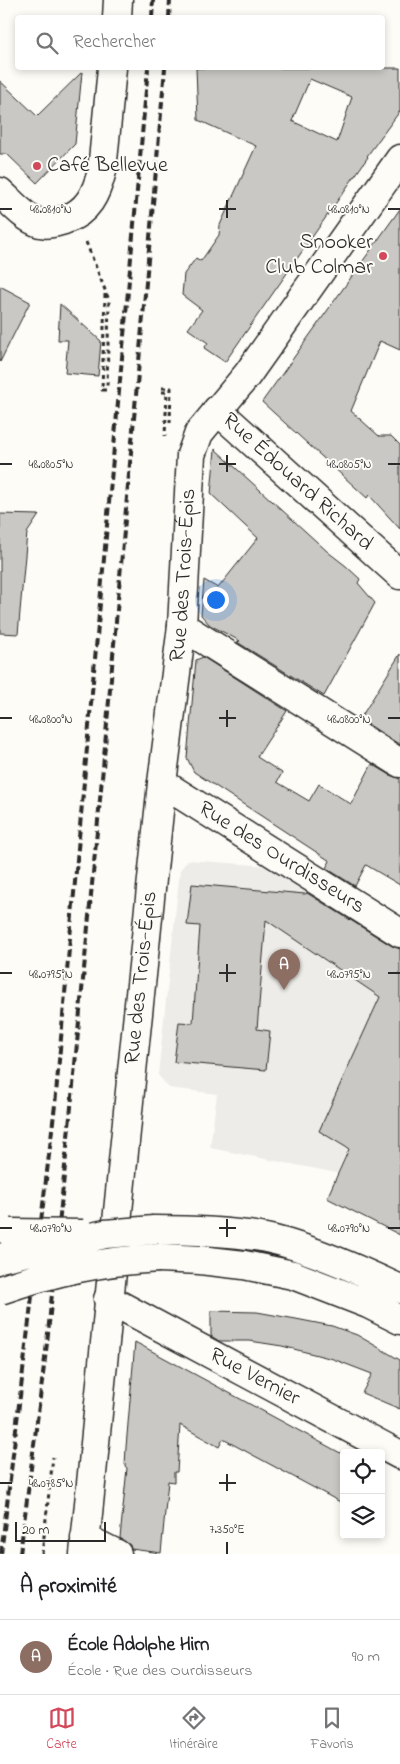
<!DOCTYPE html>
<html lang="fr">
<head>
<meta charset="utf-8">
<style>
  body { margin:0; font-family:"Indie Flower",sans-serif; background:#f2f2f2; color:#202124 }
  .controls { position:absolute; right:15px; bottom:15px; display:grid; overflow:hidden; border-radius:5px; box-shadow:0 2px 8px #0003 }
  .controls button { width:45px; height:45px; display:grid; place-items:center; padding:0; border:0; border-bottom:1px solid #e0e0e0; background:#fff; color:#202124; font:25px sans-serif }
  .scale { position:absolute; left:15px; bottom:12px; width:91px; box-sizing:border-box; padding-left:5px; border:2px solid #2b2b2b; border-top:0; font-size:14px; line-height:18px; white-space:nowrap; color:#2b2b2b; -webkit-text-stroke:4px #fdfcf7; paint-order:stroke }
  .you { position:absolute; left:215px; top:599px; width:18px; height:18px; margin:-12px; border:4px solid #fff; border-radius:50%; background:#1a73e8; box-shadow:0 0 0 8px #1a73e833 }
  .badge { display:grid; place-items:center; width:32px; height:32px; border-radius:50%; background:#d1495b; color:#fff; font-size:16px; font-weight:700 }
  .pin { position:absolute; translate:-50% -41px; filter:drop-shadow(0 1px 2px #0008) }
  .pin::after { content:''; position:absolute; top:26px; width:18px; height:15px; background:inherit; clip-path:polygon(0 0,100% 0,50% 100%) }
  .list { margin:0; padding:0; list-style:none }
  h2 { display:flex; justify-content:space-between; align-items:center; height:65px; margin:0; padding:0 20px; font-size:21px }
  h2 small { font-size:16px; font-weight:400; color:#757577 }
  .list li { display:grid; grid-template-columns:32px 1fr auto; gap:15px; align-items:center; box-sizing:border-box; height:75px; padding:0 20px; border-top:1px solid #e0e0e0 }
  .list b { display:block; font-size:19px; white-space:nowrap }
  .list p { margin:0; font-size:16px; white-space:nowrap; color:#757577 }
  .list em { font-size:16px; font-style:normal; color:#757577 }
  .icon { flex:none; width:28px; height:28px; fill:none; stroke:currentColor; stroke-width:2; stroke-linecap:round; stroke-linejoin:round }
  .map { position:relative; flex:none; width:400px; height:1554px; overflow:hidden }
  .search { position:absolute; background:#fff; box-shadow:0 2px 8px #0003; left:15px; right:15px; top:15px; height:55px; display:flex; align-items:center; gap:12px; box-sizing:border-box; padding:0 18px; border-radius:5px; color:#757577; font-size:19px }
  .sheet { height:140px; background:#fff }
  nav { display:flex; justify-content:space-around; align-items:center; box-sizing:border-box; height:70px; border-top:1px solid #e0e0e0; background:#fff; font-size:14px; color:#757577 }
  nav a { display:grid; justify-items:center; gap:2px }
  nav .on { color:#d1495b }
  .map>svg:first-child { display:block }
  .built { fill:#edece8 }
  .building { fill:#c9c8c4; stroke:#2b2b2b; fill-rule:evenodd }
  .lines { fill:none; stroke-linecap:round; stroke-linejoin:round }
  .minor-casing { stroke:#2b2b2b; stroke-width:31 }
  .secondary-casing { stroke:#2b2b2b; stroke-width:31 }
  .path { stroke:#2b2b2b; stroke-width:3; stroke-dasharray:4 4; stroke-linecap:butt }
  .minor { stroke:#fdfcf7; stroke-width:28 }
  .secondary { stroke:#fdfcf7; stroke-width:28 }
  .rail { stroke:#2b2b2b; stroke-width:4; stroke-dasharray:8 4; stroke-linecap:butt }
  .tertiary-bridge-casing { stroke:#2b2b2b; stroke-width:31; stroke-linecap:butt }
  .secondary-bridge-casing { stroke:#2b2b2b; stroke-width:31; stroke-linecap:butt }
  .tertiary-bridge { stroke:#fdfcf7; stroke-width:28 }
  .secondary-bridge { stroke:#fdfcf7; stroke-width:28 }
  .ticks { fill:none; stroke:#2b2b2b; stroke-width:2 }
  .poi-dot { fill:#d1495b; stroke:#fdfcf7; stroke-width:2 }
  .labels { text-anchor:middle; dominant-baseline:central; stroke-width:4; stroke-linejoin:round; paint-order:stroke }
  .poi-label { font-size:22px; fill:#2b2b2b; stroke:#fdfcf7; text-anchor:start }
  .street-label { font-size:22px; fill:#2b2b2b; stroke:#fdfcf7 }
  .ticks-label { font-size:12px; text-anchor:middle; fill:#2b2b2b; stroke:#fdfcf7; stroke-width:4; stroke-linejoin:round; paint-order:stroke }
</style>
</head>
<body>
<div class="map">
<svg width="400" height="1554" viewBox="0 0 400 1554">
  <rect width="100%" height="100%" fill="#fdfcf7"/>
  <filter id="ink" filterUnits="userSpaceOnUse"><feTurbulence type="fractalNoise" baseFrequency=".02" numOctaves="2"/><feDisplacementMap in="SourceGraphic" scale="10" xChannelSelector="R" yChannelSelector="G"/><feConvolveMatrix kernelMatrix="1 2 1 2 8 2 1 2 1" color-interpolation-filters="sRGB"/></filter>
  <g filter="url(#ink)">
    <path class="built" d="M 188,860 L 268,866 L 400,949 L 400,1031 L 337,1173 L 210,1148 L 217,1094 L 169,1088 L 158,1075 L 180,870 Z"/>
    <path class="building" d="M 196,68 L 400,68 L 400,111 L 367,156 L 368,157 L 225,362 L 204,348 L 208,343 L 188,329 L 202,310 L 182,295 L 184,274 L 196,258 L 201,261 L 219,235 L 220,225 L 256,146 L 198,120 ZM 310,79 L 352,97 L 337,142 L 292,121 Z
      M 82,72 L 75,144 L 37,183 L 7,154 L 0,154 L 0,81 L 37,116 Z
      M 400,209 L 400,350 L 380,341 L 351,411 L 379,436 L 391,436 L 400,445 L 400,529 L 369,495 L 367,498 L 262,402 Z
      M 0,286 L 30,302 L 0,362 Z
      M 60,304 L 101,341 L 98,376 L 65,373 L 68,340 L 58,340 Z
      M 215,449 L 328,552 L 346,566 L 360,579 L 358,583 L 375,603 L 324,696 L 237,642 L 240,641 L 210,625 L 201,615 L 204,580 L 218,588 L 258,538 L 211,494 Z
      M 0,514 L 39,515 L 27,533 L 18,634 L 0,633 Z
      M 400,654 L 400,745 L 360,719 Z
      M 203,657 L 287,711 L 257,757 L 282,773 L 277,782 L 309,801 L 319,784 L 351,804 L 372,764 L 392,776 L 400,779 L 400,885 L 366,865 L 355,886 L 326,868 L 330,861 L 194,772 L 187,758 L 196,660 Z
      M 192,884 L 305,894 L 307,893 L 392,946 L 400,949 L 400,1235 L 327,1198 L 349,1149 L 319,1131 L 380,997 L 266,920 L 257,1029 L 270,1031 L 266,1070 L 174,1062 L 179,1022 L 193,1023 L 200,926 L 187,925 Z
      M 211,1311 L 257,1312 L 296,1319 L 332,1326 L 357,1335 L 400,1360 L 400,1409 L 362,1393 L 372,1374 L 333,1359 L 282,1346 L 250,1341 L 219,1341 L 211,1336 Z
      M 135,1342 L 344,1455 L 344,1504 L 223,1439 L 219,1447 L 180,1425 L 177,1472 L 174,1472 L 174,1482 L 168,1481 L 161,1553 L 131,1549 L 130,1545 L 120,1538 L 127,1468 L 125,1466 L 126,1447 Z"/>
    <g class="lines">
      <defs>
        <g id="minor">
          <path d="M 117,18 L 118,0"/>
          <path d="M 0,192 C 11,202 25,219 40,223 C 48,225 57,222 64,220 C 88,212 96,194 102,171 L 112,68"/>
          <path id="s1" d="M 217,410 L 400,575"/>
          <path d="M 182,626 L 400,763"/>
          <path id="s2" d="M 162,783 L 400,933"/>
          <path id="s3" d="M 108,1299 L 400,1455"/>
          <path d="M 85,1538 L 117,1554"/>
          <path id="s4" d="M 84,1554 L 131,1081 L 162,783 L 182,626 L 191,455 L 199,433 L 247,375 L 400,159"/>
        </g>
        <path id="secondary" d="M 154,1230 C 190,1230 225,1231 261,1237 C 304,1245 360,1270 400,1289
          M 159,1258 L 200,1260 L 244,1265 L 293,1275 L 368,1304 L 400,1320"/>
      </defs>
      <use href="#minor" class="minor-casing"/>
      <use href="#secondary" class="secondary-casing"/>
      <path class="path" d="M 86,242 L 109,300 L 107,387 L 109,387
        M 105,294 L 102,390 L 109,390
        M 162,388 L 171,388 L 170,423
        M 162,392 L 167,392 L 165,436
        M 42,1554 L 53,1457"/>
      <use href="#minor" class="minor"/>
      <use href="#secondary" class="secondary"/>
      <path class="rail" d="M 152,18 L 153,0
        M 169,18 L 170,0
        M 1,1554 L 55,1105 L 148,68
        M 20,1554 L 47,1343 L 71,1107 L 104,757 L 165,68"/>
      <defs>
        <path id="tertiary-bridge" d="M 11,1233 L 83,1234"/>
        <path id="secondary-bridge" d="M 0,1258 L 105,1234 L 154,1230
          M 0,1290 C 55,1271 101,1261 159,1258"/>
      </defs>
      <use href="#tertiary-bridge" class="tertiary-bridge-casing"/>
      <use href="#secondary-bridge" class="secondary-bridge-casing"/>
      <use href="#tertiary-bridge" class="tertiary-bridge"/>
      <use href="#secondary-bridge" class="secondary-bridge"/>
    </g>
  </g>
  <path class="ticks" d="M 227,200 L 227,218M 0,209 L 12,209M 219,209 L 236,209M 388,209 L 400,209M 227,455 L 227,472M 0,464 L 12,464M 219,464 L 236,464M 388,464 L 400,464M 227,710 L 227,727M 0,718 L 12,718M 219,718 L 236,718M 388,718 L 400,718M 227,964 L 227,982M 0,973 L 12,973M 219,973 L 236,973M 388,973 L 400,973M 227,1219 L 227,1237M 0,1228 L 12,1228M 219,1228 L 236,1228M 388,1228 L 400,1228M 227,1474 L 227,1491M 0,1483 L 12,1483M 219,1483 L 236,1483M 227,1542 L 227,1554"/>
  <g class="poi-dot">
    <circle cx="37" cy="166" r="5"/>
    <circle cx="383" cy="256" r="5"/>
  </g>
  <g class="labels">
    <g class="poi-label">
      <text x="47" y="166">Café Bellevue</text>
      <text x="373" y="243" text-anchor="end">Snooker<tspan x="373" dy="25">Club Colmar</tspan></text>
    </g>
    <g class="street-label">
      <text stroke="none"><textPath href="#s1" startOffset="108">Rue Édouard Richard</textPath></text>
      <text stroke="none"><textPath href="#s4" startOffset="984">Rue des Trois-Épis</textPath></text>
      <text stroke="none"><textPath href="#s2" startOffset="141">Rue des Ourdisseurs</textPath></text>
      <text stroke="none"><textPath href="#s4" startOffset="579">Rue des Trois-Épis</textPath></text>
      <text stroke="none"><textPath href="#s3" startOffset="166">Rue Vernier</textPath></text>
    </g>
  </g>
  <g class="ticks-label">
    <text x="51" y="213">48.0810°N</text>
    <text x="349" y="213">48.0810°N</text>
    <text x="51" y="468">48.0805°N</text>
    <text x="349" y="468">48.0805°N</text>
    <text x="51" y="723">48.0800°N</text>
    <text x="349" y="723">48.0800°N</text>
    <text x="51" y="978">48.0795°N</text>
    <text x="349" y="978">48.0795°N</text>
    <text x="51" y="1232">48.0790°N</text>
    <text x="349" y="1232">48.0790°N</text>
    <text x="51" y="1487">48.0785°N</text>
    <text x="227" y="1533">7.350°E</text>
  </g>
</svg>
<div class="controls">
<button><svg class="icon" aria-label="locate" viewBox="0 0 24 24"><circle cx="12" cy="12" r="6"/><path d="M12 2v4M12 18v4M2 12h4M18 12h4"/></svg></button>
<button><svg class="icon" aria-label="layers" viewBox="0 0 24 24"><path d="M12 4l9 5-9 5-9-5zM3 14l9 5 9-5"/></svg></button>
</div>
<div class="scale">20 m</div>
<div class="you"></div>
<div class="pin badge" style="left:284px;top:990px;background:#8d6e63">A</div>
<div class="search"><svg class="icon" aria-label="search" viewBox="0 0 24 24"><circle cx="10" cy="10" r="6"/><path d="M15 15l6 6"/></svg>Rechercher</div>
</div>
<section class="sheet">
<h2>À proximité<small></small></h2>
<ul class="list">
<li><span class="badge" style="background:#8d6e63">A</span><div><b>École Adolphe Hirn</b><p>École · Rue des Ourdisseurs</p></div><em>90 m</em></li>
</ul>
</section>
<nav>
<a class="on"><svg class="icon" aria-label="map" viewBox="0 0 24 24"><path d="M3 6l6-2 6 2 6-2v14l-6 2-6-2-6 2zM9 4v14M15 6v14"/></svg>Carte</a>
<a><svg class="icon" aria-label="directions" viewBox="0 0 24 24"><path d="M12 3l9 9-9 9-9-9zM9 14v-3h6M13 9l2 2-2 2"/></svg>Itinéraire</a>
<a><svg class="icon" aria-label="saved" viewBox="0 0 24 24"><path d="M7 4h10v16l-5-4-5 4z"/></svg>Favoris</a>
</nav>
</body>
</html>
